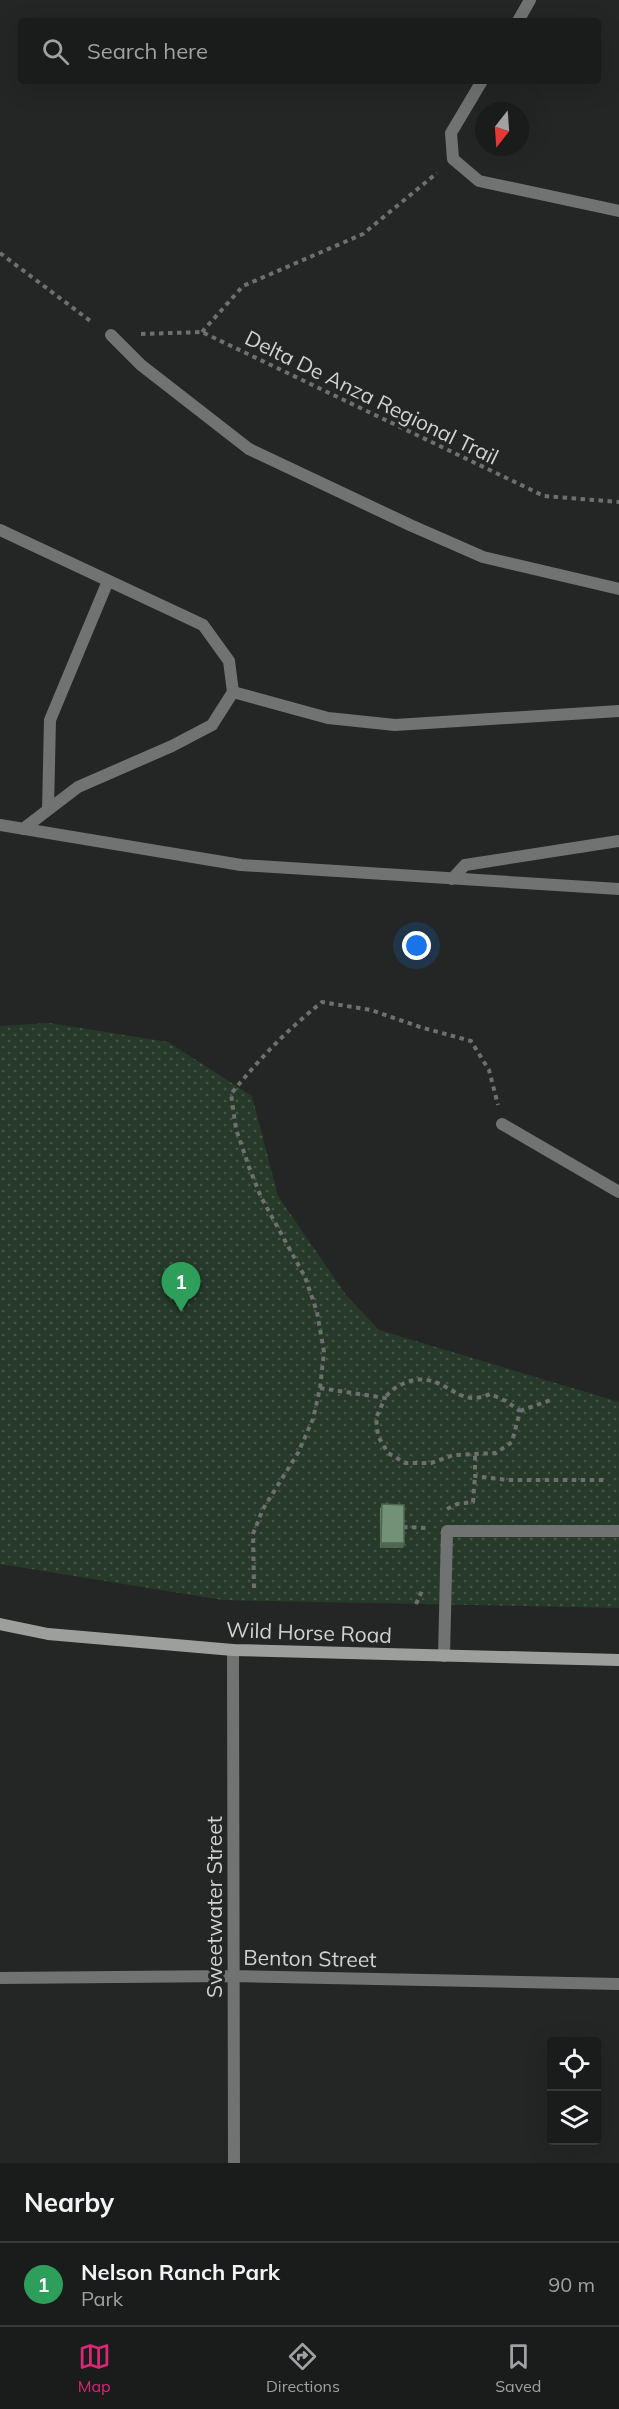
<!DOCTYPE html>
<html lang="en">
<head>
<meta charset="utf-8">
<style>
  body { margin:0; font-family:Mulish,sans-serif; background:#232524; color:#f1f3f6 }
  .controls { position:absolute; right:18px; bottom:18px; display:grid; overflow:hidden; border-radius:6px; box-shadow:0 6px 24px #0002 }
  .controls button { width:54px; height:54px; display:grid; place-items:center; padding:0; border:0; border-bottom:2px solid #383a3a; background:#1a1c1b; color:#f1f3f6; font:30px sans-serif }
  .compass { position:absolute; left:475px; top:102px; width:54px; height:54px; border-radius:50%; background:#1a1c1b; box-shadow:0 6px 24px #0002; rotate:197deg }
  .you { position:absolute; left:417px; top:946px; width:21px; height:21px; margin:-15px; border:4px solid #fff; border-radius:50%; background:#1a73e8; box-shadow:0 0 0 9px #1a73e833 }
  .badge { display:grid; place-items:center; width:39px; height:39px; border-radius:50%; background:#db2777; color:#fff; font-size:20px; font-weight:700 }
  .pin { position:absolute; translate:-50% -50px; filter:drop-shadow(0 2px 3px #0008) }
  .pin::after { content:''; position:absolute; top:32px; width:21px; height:18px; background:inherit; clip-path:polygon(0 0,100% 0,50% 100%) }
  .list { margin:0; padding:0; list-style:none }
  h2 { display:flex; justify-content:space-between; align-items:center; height:78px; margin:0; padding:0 24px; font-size:26px }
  h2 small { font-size:20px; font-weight:400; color:#9fa1a3 }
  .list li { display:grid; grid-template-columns:39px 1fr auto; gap:18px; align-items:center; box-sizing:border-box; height:84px; padding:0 24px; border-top:2px solid #383a3a }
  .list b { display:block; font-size:22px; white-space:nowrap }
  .list p { margin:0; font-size:20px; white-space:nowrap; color:#9fa1a3 }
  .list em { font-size:20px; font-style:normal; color:#9fa1a3 }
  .icon { flex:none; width:33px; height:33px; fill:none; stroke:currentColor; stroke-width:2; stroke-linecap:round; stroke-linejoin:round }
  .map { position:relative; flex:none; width:619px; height:2163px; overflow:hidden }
  .search { position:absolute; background:#1a1c1b; box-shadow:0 6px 24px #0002; left:18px; right:18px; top:18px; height:66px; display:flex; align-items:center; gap:15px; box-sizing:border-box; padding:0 21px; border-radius:6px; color:#9fa1a3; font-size:22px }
  .sheet { height:162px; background:#1a1c1b }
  nav { display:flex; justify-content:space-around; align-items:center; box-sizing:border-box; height:84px; border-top:2px solid #383a3a; background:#1a1c1b; font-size:16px; color:#9fa1a3 }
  nav a { display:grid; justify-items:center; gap:3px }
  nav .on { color:#db2777 }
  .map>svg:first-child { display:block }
  .green { fill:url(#green-dots) }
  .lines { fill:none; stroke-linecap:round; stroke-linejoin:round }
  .path { stroke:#6d706e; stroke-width:4; stroke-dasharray:4.5 4.5; stroke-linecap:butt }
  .lane { stroke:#717372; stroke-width:12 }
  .street { stroke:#717372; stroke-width:12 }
  .secondary { stroke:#9d9f9d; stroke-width:12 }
  .wall { fill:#627e66 }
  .shaded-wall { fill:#506653 }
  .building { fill:#729277; stroke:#506653; stroke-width:1.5 }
  .labels { text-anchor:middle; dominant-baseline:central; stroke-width:6; stroke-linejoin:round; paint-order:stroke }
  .street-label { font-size:21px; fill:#d1d3d1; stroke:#232624 }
</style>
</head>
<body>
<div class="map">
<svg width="619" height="2163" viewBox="0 0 619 2163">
  <defs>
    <pattern id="green-dots" width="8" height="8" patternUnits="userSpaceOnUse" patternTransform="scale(1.5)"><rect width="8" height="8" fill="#273a2a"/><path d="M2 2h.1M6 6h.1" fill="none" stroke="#455648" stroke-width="1.8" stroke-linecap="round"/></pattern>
  </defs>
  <rect width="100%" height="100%" fill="#232624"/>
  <path class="green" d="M 49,1023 L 168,1042 L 252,1096 L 278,1196 L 346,1295 L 379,1330 L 619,1402 L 619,1608 L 223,1600 L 0,1564 L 0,1026 Z"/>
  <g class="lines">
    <path class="path" d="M 0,253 L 93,323
      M 202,332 L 243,286 L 363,234 L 437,173
      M 141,334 L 202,332 L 544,496 L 619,502
      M 320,1388 L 385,1398 L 376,1418 L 378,1436 L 388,1453 L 405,1463 L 431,1463 L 454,1455 L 496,1453 L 512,1442 L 520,1411 L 506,1401 L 490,1394 C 461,1407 452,1384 427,1380 C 413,1377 393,1386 385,1398
      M 520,1411 L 551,1400
      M 475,1456 L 475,1476 L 507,1480 L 606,1480
      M 447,1509 L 457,1504 L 473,1502 L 475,1476
      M 403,1527 L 428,1528
      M 254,1588 L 253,1534 L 263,1509 L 298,1453 L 313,1419 L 320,1388 L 324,1352 L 317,1312 L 305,1277 L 261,1197 L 249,1167 L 236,1129 L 231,1094 C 260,1058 286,1031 322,1002 L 371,1010 L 420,1027 L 471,1041 L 489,1070 L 498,1105
      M 416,1604 L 422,1591"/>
    <path class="lane" d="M 111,335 L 141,365 L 249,449 L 410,525 L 483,557 L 619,589
      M 0,530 L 203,625 L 229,661 L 233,692 L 212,725 L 172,746 L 78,787 L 23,829
      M 233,692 L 328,718 L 395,725 L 619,711
      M 48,810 L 50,720 L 108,581
      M 0,825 L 241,865 L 619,889
      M 452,879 L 465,865 L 619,841
      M 444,1656 L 447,1531 L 619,1531"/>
    <path class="street" d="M 518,21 L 530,0
      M 482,81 L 451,133 L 453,159 L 479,181 L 619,211
      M 502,1124 L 619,1192
      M 233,1650 L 234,2163
      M 0,1978 L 233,1976 L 619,1984"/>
    <path class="secondary" d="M 0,1624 L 48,1634 L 233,1650 L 619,1660"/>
  </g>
  <path class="wall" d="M 382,1504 L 404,1543 L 403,1548 L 380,1548 L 380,1509 Z"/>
  <path class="shaded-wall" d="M 381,1543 L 404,1543 L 403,1548 L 380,1548 Z"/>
  <path class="building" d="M 382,1504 L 404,1505 L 404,1543 L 381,1543 Z"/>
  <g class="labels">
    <g class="street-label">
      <text transform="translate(372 397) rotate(26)">Delta De Anza Regional Trail</text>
      <text transform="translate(309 1632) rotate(2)">Wild Horse Road</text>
      <text transform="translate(214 1907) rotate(-90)">Sweetwater Street</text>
      <text transform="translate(310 1958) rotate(1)">Benton Street</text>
    </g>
  </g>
</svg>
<div class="controls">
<button><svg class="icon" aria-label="locate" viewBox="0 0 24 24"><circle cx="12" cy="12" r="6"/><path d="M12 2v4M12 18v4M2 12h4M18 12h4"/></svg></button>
<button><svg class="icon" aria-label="layers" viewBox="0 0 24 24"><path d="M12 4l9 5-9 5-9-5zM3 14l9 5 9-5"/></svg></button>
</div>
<svg class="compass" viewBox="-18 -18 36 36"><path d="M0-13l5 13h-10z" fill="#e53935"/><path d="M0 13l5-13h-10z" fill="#9fa1a3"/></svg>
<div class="you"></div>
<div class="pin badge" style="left:181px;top:1312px;background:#2e9e5b">1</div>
<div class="search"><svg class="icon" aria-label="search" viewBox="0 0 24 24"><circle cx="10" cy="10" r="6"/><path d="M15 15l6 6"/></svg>Search here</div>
</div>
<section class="sheet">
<h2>Nearby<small></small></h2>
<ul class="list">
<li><span class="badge" style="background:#2e9e5b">1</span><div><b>Nelson Ranch Park</b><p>Park</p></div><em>90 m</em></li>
</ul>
</section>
<nav>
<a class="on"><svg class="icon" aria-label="map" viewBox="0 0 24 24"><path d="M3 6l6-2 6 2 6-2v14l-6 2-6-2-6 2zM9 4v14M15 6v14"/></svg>Map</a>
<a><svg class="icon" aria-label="directions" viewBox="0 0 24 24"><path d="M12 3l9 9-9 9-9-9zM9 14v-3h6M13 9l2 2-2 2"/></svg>Directions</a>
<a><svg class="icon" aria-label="saved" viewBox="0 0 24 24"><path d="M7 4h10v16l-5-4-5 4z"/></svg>Saved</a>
</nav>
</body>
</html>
